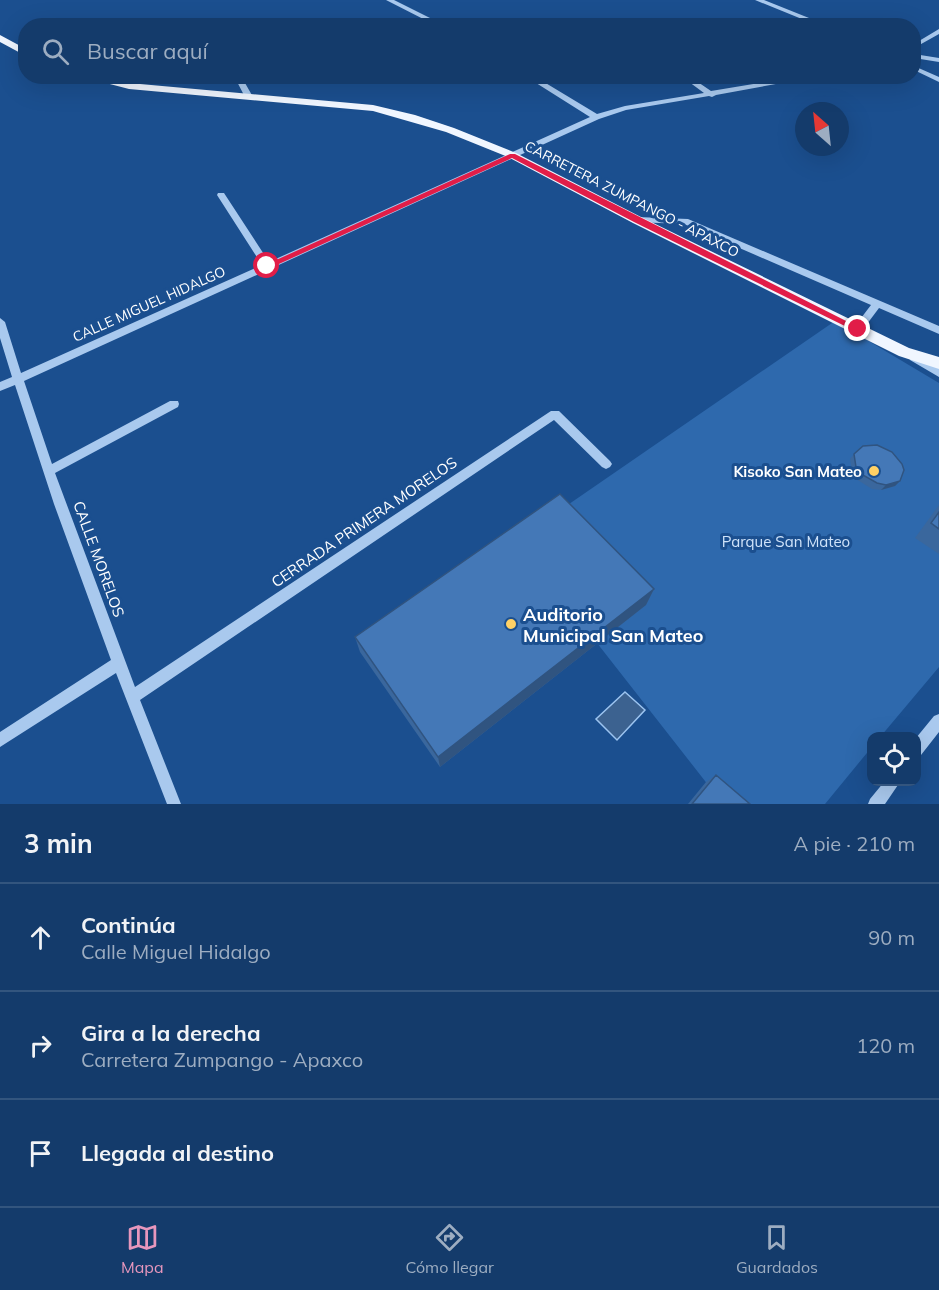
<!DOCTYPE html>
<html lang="es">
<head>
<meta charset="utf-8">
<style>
  body { margin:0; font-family:Mulish,sans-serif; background:#1d4271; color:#f1f3f6 }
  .controls { position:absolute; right:18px; bottom:18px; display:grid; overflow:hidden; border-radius:12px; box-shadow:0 6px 24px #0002 }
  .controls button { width:54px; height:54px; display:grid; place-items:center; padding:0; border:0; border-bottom:2px solid #33557e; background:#143b6b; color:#f1f3f6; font:30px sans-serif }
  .compass { position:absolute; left:795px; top:102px; width:54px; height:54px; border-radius:50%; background:#143b6b; box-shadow:0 6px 24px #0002; rotate:333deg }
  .stop { position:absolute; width:18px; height:18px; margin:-14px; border:4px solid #e11d48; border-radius:50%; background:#fff }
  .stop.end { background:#e11d48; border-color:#fff; box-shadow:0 2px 6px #0008 }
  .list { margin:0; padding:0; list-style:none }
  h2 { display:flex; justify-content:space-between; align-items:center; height:78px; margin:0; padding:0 24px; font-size:26px }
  h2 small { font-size:20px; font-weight:400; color:#9dadc1 }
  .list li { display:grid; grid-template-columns:39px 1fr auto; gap:18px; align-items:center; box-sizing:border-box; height:108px; padding:0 24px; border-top:2px solid #33557e }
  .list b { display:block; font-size:22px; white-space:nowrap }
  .list p { margin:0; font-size:20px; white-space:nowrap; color:#9dadc1 }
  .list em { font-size:20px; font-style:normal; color:#9dadc1 }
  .icon { flex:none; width:33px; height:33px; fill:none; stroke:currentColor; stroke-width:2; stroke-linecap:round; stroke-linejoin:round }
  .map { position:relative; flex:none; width:939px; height:804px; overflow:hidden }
  .search { position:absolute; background:#143b6b; box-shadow:0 6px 24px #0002; left:18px; right:18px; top:18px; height:66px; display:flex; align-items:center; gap:15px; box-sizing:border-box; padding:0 21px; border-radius:24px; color:#9dadc1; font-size:22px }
  .sheet { height:402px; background:#143b6b }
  nav { display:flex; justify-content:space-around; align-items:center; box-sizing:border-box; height:84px; border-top:2px solid #33557e; background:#143b6b; font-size:16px; color:#9dadc1 }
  nav a { display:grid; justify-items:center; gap:3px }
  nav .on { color:#e797bd }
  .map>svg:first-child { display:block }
  .green { fill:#2e69ad }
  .water { fill:#3c6290; stroke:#9cc4f0; stroke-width:1.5 }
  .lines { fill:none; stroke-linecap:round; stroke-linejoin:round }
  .minor { fill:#a9c9ee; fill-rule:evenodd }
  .major { fill:#f0f6ff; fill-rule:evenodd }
  .wall { fill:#3a679d }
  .shaded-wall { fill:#305480 }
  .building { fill:#4478b7; stroke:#305480; stroke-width:1.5 }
  .route { fill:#e11d48 }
  .poi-dot { fill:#ffd166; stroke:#1b4f8f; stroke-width:2 }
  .labels { text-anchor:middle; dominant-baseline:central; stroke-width:6; stroke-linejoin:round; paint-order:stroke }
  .far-street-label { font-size:14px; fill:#fff; stroke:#1b4f8f }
  .poi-label { font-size:15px; font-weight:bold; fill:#fff; stroke:#1b4f8f; text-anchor:end }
  .street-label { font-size:15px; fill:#fff; stroke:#1b4f8f }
  .park-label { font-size:15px; fill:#cfe3fa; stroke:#1b4f8f }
  .near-poi-label { font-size:18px; font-weight:bold; fill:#fff; stroke:#1b4f8f; text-anchor:start }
</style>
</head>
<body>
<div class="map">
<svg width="939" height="804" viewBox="0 0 939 804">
  <rect width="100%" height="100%" fill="#1b4f8f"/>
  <path class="green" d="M 835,321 L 939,383 L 939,667 L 881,736 L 872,736 L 871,748 L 825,804 L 723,804 L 597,643 L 556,513 Z"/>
  <path class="water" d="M 625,692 L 645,710 L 617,740 L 596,719 Z"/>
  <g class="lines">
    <path class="minor" d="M 386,0 L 394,0 L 446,26 L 437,26 Z
      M 755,0 L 764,0 L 829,26 L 819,26 Z
      M 598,19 L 608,26 L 600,26 L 595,21 Z
      M 939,29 L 939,34 L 914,48 L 914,44 Z
      M 914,54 L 939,58 L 939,62 L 914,58 Z
      M 914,66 L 939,77 L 939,82 L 914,70 Z
      M 234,76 L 241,76 L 253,97 L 252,99 L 246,99 Z
      M 525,76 L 534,76 L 597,114 L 625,106 L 704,93 L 681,76 L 689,76 L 711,91 L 802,76 L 820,76 L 716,95 L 712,97 L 709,96 L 626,110 L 599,119 L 24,381 L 52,464 L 170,401 L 178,401 L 179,404 L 178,407 L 55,473 L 135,687 L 551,411 L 559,411 L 610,461 L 612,464 L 610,467 L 606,469 L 602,467 L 554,420 L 140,700 L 181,804 L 167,804 L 116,673 L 0,747 L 0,732 L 111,660 L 54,504 L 15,385 L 0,391 L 0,382 L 12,377 L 0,338 L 0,318 L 5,322 L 21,373 L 262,265 L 217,195 L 218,193 L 224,193 L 269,262 L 590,117 Z
      M 637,217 L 688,219 L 939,326 L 939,334 L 879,308 L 861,332 L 855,332 L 853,329 L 855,326 L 871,305 L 684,224 L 634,222 L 633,220 Z
      M 914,353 L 939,368 L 939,377 L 910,360 L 909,357 Z
      M 939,714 L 939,732 L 921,755 L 916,757 L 916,738 L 934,716 Z
      M 884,782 L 900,782 L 885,804 L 868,804 L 870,799 Z"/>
    <path class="major" d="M 0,35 L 26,49 L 26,56 L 0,42 Z
      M 79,76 L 100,76 L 129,83 L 373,105 L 415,115 L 454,128 L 516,153 L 641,217 L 909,348 L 939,357 L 939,369 L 899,356 L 633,223 L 508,157 L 446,132 L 373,111 L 129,89 Z"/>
  </g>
  <path class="wall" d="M 854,454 L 900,481 L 895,486 L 881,490 L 872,489 L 856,479 L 852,472 L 850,459 Z
    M 939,505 L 939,554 L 915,538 Z
    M 654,589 L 646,605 L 440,767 L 360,652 L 355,637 Z
    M 716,775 L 750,804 L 688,804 L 706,782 Z"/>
  <path class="shaded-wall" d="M 900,481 L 895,486 L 881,490 L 886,485 Z
    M 654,589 L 646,605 L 440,767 L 438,757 Z"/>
  <path class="building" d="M 877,445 L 892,452 L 902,464 L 904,470 L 900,481 L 886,485 L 877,483 L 861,474 L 856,467 L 854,454 L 863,446 Z
    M 560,494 L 654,589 L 438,757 L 355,637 Z
    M 939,512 L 939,529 L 931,523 Z
    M 716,775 L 750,804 L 692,804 Z"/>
  <path class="route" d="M 510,154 L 515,154 L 862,329 L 858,332 L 855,331 L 634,222 L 512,158 L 270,268 L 263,266 Z"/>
  <g class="poi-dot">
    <circle cx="874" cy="471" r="6"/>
    <circle cx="511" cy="624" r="6"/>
  </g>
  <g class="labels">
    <g class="far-street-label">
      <text transform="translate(632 199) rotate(27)">CARRETERA ZUMPANGO - APAXCO</text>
      <text transform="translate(149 304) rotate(-24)">CALLE MIGUEL HIDALGO</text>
    </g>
    <g class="poi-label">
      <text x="862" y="471">Kisoko San Mateo</text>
    </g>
    <g class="street-label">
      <text transform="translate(364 522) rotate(-34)">CERRADA PRIMERA MORELOS</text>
      <text transform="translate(99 559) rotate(70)">CALLE MORELOS</text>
    </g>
    <g class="park-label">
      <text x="786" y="541">Parque San Mateo</text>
    </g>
    <g class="near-poi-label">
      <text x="523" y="614">Auditorio<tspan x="523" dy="21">Municipal San Mateo</tspan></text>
    </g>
  </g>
</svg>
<div class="controls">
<button><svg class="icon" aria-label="locate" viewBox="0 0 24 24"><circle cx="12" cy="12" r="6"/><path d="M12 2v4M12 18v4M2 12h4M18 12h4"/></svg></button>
</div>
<svg class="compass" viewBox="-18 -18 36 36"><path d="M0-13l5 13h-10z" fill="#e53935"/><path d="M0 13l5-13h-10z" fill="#9dadc1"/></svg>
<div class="stop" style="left:267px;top:266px"></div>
<div class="stop end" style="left:858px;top:329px"></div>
<div class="search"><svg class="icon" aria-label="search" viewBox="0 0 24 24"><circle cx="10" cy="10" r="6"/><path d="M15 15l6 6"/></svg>Buscar aquí</div>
</div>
<section class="sheet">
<h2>3 min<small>A pie · 210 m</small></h2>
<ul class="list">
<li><svg class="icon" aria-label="ahead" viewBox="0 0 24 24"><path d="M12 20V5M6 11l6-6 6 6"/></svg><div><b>Continúa</b><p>Calle Miguel Hidalgo</p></div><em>90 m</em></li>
<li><svg class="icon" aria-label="right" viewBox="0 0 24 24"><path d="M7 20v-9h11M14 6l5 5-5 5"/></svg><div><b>Gira a la derecha</b><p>Carretera Zumpango - Apaxco</p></div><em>120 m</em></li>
<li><svg class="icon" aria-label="arrive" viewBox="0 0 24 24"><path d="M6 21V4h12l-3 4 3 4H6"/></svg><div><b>Llegada al destino</b></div></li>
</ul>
</section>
<nav>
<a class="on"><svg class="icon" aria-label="map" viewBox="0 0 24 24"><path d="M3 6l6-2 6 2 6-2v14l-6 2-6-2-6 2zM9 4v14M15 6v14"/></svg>Mapa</a>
<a><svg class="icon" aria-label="directions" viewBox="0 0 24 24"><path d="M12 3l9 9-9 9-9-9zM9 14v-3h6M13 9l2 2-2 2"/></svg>Cómo llegar</a>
<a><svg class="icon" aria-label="saved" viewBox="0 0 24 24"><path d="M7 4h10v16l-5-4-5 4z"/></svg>Guardados</a>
</nav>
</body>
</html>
